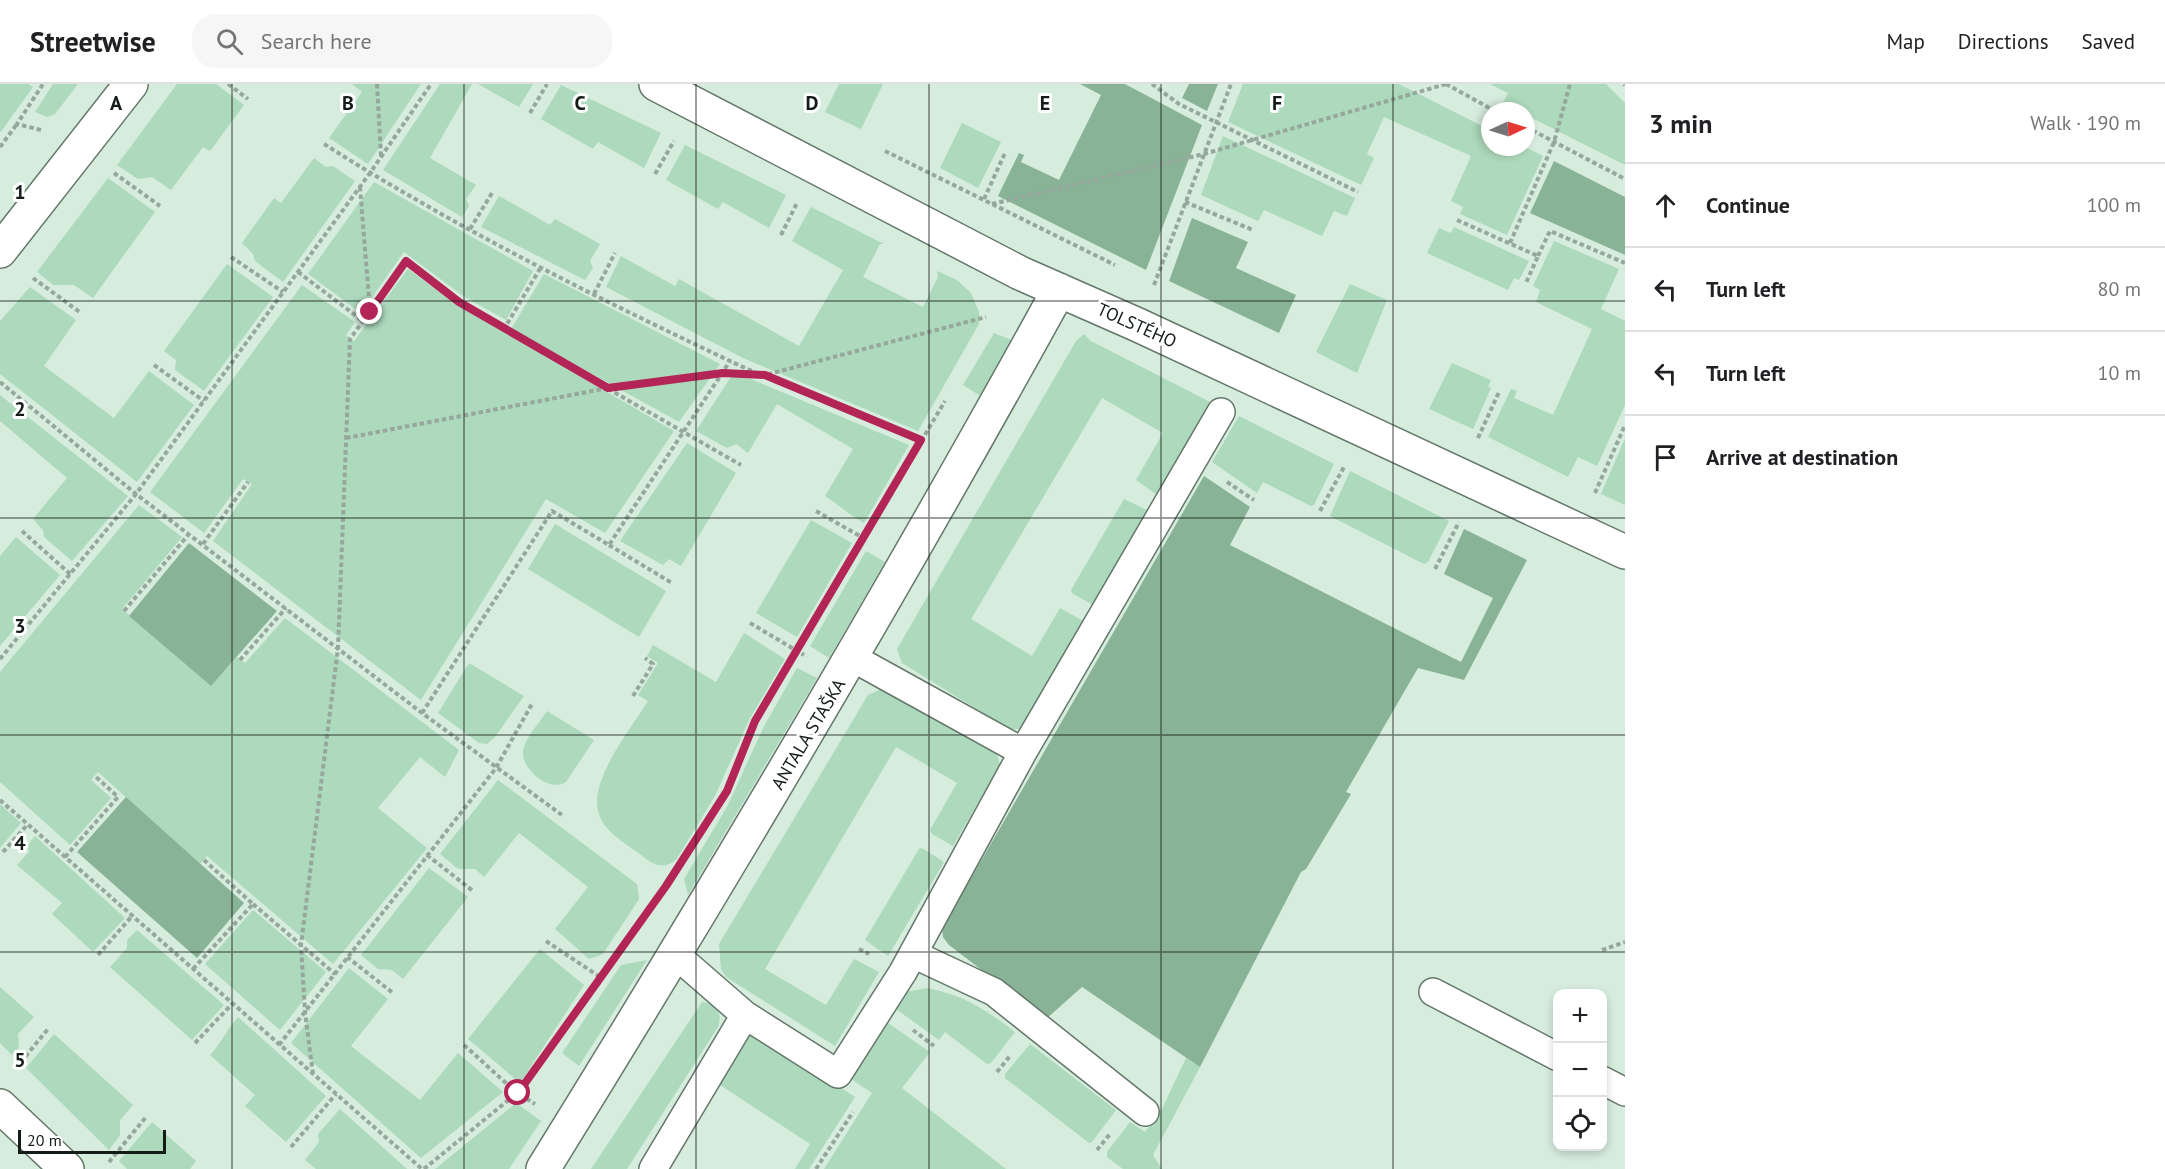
<!DOCTYPE html>
<html lang="en">
<head>
<meta charset="utf-8">
<style>
  body { margin:0; font-family:"PT Sans",sans-serif; background:#f6f6f6; color:#202124 }
  .controls { position:absolute; right:18px; bottom:18px; display:grid; overflow:hidden; border-radius:12px; box-shadow:0 3px 9px #0003 }
  .controls button { width:54px; height:54px; display:grid; place-items:center; padding:0; border:0; border-bottom:2px solid #e0e0e0; background:#fff; color:#202124; font:30px sans-serif }
  .compass { position:absolute; left:1481px; top:18px; width:54px; height:54px; border-radius:50%; background:#fff; box-shadow:0 3px 9px #0003; rotate:86deg }
  .scale { position:absolute; left:18px; bottom:15px; width:148px; box-sizing:border-box; padding-left:6px; border:3px solid #141c17; border-top:0; font-size:16px; line-height:21px; white-space:nowrap; color:#141c17; -webkit-text-stroke:4px #fff; paint-order:stroke }
  .stop { position:absolute; width:18px; height:18px; margin:-14px; border:4px solid #b32457; border-radius:50%; background:#fff }
  .stop.end { background:#b32457; border-color:#fff; box-shadow:0 2px 6px #0008 }
  .list { margin:0; padding:0; list-style:none }
  h2 { display:flex; justify-content:space-between; align-items:center; height:78px; margin:0; padding:0 24px; font-size:26px }
  h2 small { font-size:20px; font-weight:400; color:#757577 }
  .list li { display:grid; grid-template-columns:39px 1fr auto; gap:18px; align-items:center; box-sizing:border-box; height:84px; padding:0 24px; border-top:2px solid #e0e0e0 }
  .list b { display:block; font-size:22px; white-space:nowrap }
  .list em { font-size:20px; font-style:normal; color:#757577 }
  .icon { flex:none; width:33px; height:33px; fill:none; stroke:currentColor; stroke-width:2; stroke-linecap:round; stroke-linejoin:round }
  .map { position:relative; flex:none; width:1625px; height:1085px; overflow:hidden }
  header { display:flex; align-items:center; gap:36px; box-sizing:border-box; height:84px; padding:0 30px; background:#fff; border-bottom:2px solid #e0e0e0 }
  header strong { font-size:28px }
  nav { display:flex; gap:33px; margin-inline-start:auto; font-size:21px }
  .search { width:420px; height:54px; background:#f6f6f6; display:flex; align-items:center; gap:15px; box-sizing:border-box; padding:0 21px; border-radius:24px; color:#757577; font-size:22px }
  main { display:flex }
  aside { flex:1; background:#fff }
  .map>svg:first-child { display:block }
  .green { fill:#add9bc }
  .forest { fill:#88b396 }
  .lines { fill:none; stroke-linecap:round; stroke-linejoin:round }
  .lane-casing { stroke:#64776a; stroke-width:30 }
  .street-casing { stroke:#64776a; stroke-width:36 }
  .path { stroke:#96a79c; stroke-width:4; stroke-dasharray:4.5 3; stroke-linecap:butt }
  .lane { stroke:#fff; stroke-width:27 }
  .street { stroke:#fff; stroke-width:33 }
  .route { stroke:#b32457; stroke-width:8 }
  .grid { fill:none; stroke:#141c17; stroke-width:1.5; stroke-opacity:0.55 }
  .labels { text-anchor:middle; dominant-baseline:central; stroke-width:6; stroke-linejoin:round; paint-order:stroke }
  .street-label { font-size:18px; fill:#141c17; stroke:#fff }
  .grid-label { font-size:20px; text-anchor:middle; font-weight:bold; fill:#141c17; stroke:#fff; stroke-width:6; stroke-linejoin:round; paint-order:stroke }
</style>
</head>
<body>
<header>
<strong>Streetwise</strong>
<div class="search"><svg class="icon" aria-label="search" viewBox="0 0 24 24"><circle cx="10" cy="10" r="6"/><path d="M15 15l6 6"/></svg>Search here</div>
<nav><a>Map</a><a>Directions</a><a>Saved</a></nav>
</header>
<main>
<div class="map">
<svg width="1625" height="1085" viewBox="0 0 1625 1085">
  <rect width="100%" height="100%" fill="#d6ecdd"/>
  <path class="green" d="M 0,0 L 28,0 L 33,3 L 0,49 Z
    M 53,0 L 78,0 L 55,30 L 47,33 L 35,28 Z
    M 177,0 L 216,0 L 244,21 L 210,67 L 203,63 L 171,106 L 152,93 L 138,95 L 117,81 Z
    M 352,0 L 421,0 L 368,80 L 329,54 L 362,8 Z
    M 440,0 L 472,0 L 430,74 L 476,101 L 466,115 L 469,122 L 462,133 L 383,86 Z
    M 478,0 L 533,0 L 519,23 Z
    M 839,0 L 883,0 L 861,45 L 825,28 Z
    M 1243,0 L 1399,0 L 1490,46 L 1490,63 L 1525,63 L 1543,72 L 1507,151 L 1460,130 L 1463,123 L 1451,117 L 1471,72 L 1384,33 L 1367,70 L 1374,74 L 1361,101 L 1228,38 Z
    M 1490,0 L 1606,0 L 1625,19 L 1625,81 L 1526,31 L 1526,27 L 1518,27 L 1503,19 L 1508,9 Z
    M 561,1 L 661,49 L 644,84 L 598,58 L 593,65 L 541,35 Z
    M 962,39 L 1001,58 L 978,104 L 940,84 Z
    M 1223,52 L 1355,114 L 1347,132 L 1334,127 L 1322,152 L 1264,126 L 1258,137 L 1201,111 Z
    M 685,61 L 786,111 L 769,144 L 723,118 L 718,125 L 666,96 Z
    M 314,74 L 326,83 L 333,82 L 355,97 L 283,198 L 255,177 L 253,170 L 242,159 L 274,114 L 281,119 Z
    M 108,94 L 155,128 L 93,214 L 74,201 L 53,201 L 37,188 Z
    M 374,98 L 533,187 L 506,236 L 463,212 L 404,168 L 361,229 L 308,190 Z
    M 499,112 L 550,141 L 555,135 L 600,160 L 590,177 L 593,184 L 585,196 L 481,143 Z
    M 811,123 L 884,160 L 880,160 L 863,193 L 923,223 L 938,193 L 937,187 L 957,196 L 971,209 L 979,228 L 979,240 L 918,347 L 743,274 L 606,203 L 621,172 L 675,202 L 679,195 L 799,262 L 843,186 L 792,157 Z
    M 1454,143 L 1529,177 L 1519,196 L 1514,194 L 1508,206 L 1427,169 L 1439,144 L 1451,149 Z
    M 1554,157 L 1619,185 L 1601,225 L 1625,237 L 1625,321 L 1597,382 L 1578,373 L 1568,393 L 1488,353 L 1511,305 L 1517,307 L 1514,314 L 1553,331 L 1592,245 L 1536,218 L 1540,206 L 1533,202 Z
    M 227,180 L 273,213 L 204,307 L 175,286 L 176,276 L 164,267 Z
    M 408,185 L 457,221 L 674,347 L 605,449 L 546,415 L 421,616 L 213,457 L 252,400 L 243,395 L 204,449 L 150,408 L 302,201 L 355,238 L 346,251 L 354,257 Z
    M 544,190 L 720,280 L 679,338 L 511,245 Z
    M 1350,200 L 1387,216 L 1357,289 L 1316,268 Z
    M 30,203 L 76,236 L 44,282 L 114,334 L 149,287 L 194,321 L 137,398 L 0,290 L 0,237 Z
    M 994,249 L 1014,257 L 982,313 L 963,301 Z
    M 1084,250 L 1091,257 L 1214,320 L 1160,413 L 1136,396 L 1163,349 L 1102,314 L 971,535 L 1032,572 L 1060,524 L 1087,539 L 1022,645 L 1009,645 L 902,579 L 897,565 L 1076,257 Z
    M 1452,279 L 1491,296 L 1488,303 L 1491,304 L 1473,345 L 1429,325 Z
    M 734,288 L 909,361 L 864,439 C 849,431 839,421 825,412 L 853,365 L 777,320 L 748,369 L 736,360 L 727,364 L 696,347 Z
    M 0,311 L 128,412 L 72,477 L 44,453 L 43,446 L 33,435 L 67,394 L 0,337 Z
    M 1239,332 L 1334,380 L 1314,421 L 1311,422 L 1263,398 L 1257,409 L 1212,378 Z
    M 1625,354 L 1625,421 L 1601,410 Z
    M 687,359 L 736,389 L 681,482 L 669,475 L 663,481 L 620,457 Z
    M 1350,387 L 1449,437 L 1428,478 L 1424,480 L 1330,432 Z
    M 1124,415 L 1151,428 L 1097,523 L 1073,510 L 1071,506 Z
    M 139,421 L 182,453 L 122,525 L 211,602 L 237,573 L 245,579 L 285,534 L 459,666 L 445,693 L 420,673 L 378,724 L 427,764 L 333,880 L 207,772 L 200,780 L 98,688 L 91,696 L 111,714 L 70,761 L 0,698 L 0,588 Z
    M 811,436 L 852,459 L 797,553 L 756,529 Z
    M 555,440 L 666,507 L 639,553 L 528,485 Z
    M 16,453 L 60,491 L 0,562 L 0,472 Z
    M 866,467 L 885,478 L 829,574 L 810,562 Z
    M 744,549 L 785,575 L 749,636 L 715,712 L 676,776 C 662,787 652,780 640,770 C 626,760 607,749 600,733 C 585,700 631,645 648,617 L 638,611 L 658,579 L 647,572 L 653,561 L 716,598 Z
    M 469,579 L 524,612 L 495,653 L 487,660 L 479,659 L 438,629 Z
    M 797,584 L 817,594 L 688,811 L 684,795 L 728,721 L 763,644 Z
    M 884,604 L 996,667 L 1000,681 L 953,762 L 932,750 L 930,746 L 957,699 L 896,663 L 765,885 L 826,921 L 854,875 L 879,888 L 835,962 L 726,893 L 721,885 L 719,860 L 868,611 Z
    M 547,627 L 594,656 L 566,698 C 550,709 522,686 523,668 C 524,655 540,638 547,627 Z
    M 498,696 L 637,800 L 639,815 L 603,870 L 589,875 L 555,845 L 588,803 L 519,749 L 484,793 L 475,785 L 458,785 L 440,770 Z
    M 0,720 L 21,739 L 0,764 Z
    M 35,752 L 125,834 L 93,868 L 52,830 L 62,819 L 17,781 L 29,768 L 27,762 Z
    M 922,764 L 944,778 L 888,872 L 865,856 L 919,765 Z
    M 429,784 L 468,813 L 403,895 L 392,886 L 378,885 L 361,871 Z
    M 253,826 L 326,888 L 280,946 L 205,880 Z
    M 137,846 L 224,921 L 192,956 L 110,883 L 127,864 L 127,856 Z
    M 540,865 L 584,901 L 520,999 L 468,955 Z
    M 647,876 L 579,982 L 562,969 L 621,881 Z
    M 349,884 L 388,915 L 351,962 L 420,1016 L 458,969 L 503,1008 L 421,1074 L 291,959 Z
    M 0,903 L 34,933 L 18,950 L 19,963 L 12,971 L 0,959 Z
    M 927,904 C 964,911 986,926 1015,948 L 991,979 L 987,980 L 945,948 L 939,956 L 893,923 L 906,908 Z
    M 702,918 C 716,920 723,929 718,943 L 627,1085 L 591,1085 Z
    M 238,933 L 326,1012 L 286,1058 L 245,1022 L 255,1011 L 210,971 C 222,958 227,945 238,933 Z
    M 885,937 L 930,968 L 902,1004 L 1006,1085 L 824,1085 L 872,1009 L 851,995 Z
    M 54,950 L 133,1021 L 120,1036 L 120,1051 L 109,1066 L 26,984 Z
    M 751,951 L 762,952 L 855,1013 L 809,1085 L 795,1085 L 810,1060 L 714,997 L 746,953 Z
    M 1030,960 L 1116,1026 L 1092,1058 L 1089,1059 L 1005,994 L 1005,990 Z
    M 1186,974 L 1200,983 L 1153,1071 L 1162,1085 L 1123,1085 L 1107,1073 L 1107,1068 L 1130,1038 L 1145,1048 L 1162,1025 Z
    M 516,1019 L 541,1037 L 509,1085 L 435,1085 Z
    M 340,1025 L 407,1085 L 316,1085 L 305,1076 L 319,1058 L 318,1050 Z
    M 152,1038 L 196,1077 L 190,1085 L 127,1085 L 119,1077 Z"/>
  <path class="forest" d="M 1080,0 L 1125,0 L 1202,41 L 1146,186 L 998,112 L 1019,69 L 1024,71 L 1021,78 L 1059,96 L 1101,11 Z
    M 1189,0 L 1218,0 L 1207,27 L 1182,14 Z
    M 1554,77 L 1625,113 L 1625,171 L 1530,129 Z
    M 1192,134 L 1248,158 L 1236,184 L 1296,211 L 1279,249 L 1169,197 Z
    M 1204,392 L 1250,423 L 1230,461 L 1461,578 L 1493,514 L 1444,490 L 1464,445 L 1527,476 L 1464,596 L 1418,584 L 1346,708 L 1351,710 L 1306,785 L 1301,788 L 1200,983 L 1082,903 L 1046,935 L 949,861 L 943,853 L 942,844 Z
    M 189,459 L 277,527 L 211,602 L 129,532 Z
    M 126,713 L 244,819 L 197,874 L 77,768 Z"/>
  <g class="lines">
    <defs>
      <path id="lane" d="M 853,574 L 1023,668
        M 913,870 L 994,908 L 1145,1028
        M 676,871 L 745,931 L 838,990 L 903,888 L 1023,668 L 1221,328
        M 1433,908 L 1558,973
        M 1602,996 L 1625,1008
        M 653,1085 L 745,931"/>
      <path id="street" d="M 656,0 L 1020,189 L 1138,241 L 1625,468
        M 0,167 L 131,0
        M 0,1022 L 67,1085
        M 543,1085 C 722,796 895,504 1059,206"/>
    </defs>
    <use href="#lane" class="lane-casing"/>
    <use href="#street" class="street-casing"/>
    <path class="path" d="M 228,0 L 248,15
      M 377,0 L 381,72
      M 1152,0 L 1179,20 L 1358,108
      M 1446,0 L 1495,27
      M 1624,0 L 1625,1
      M 530,29 L 547,0
      M 1526,43 L 1625,95
      M 41,46 L 17,40 L 43,0
      M 324,60 C 453,142 591,211 728,276 C 791,306 857,329 921,356
      M 0,63 L 17,40
      M 885,67 L 1115,181
      M 114,89 L 160,122
      M 655,90 L 674,57
      M 360,103 L 370,227
      M 984,115 L 1005,69
      M 1185,118 L 1253,146
      M 992,120 L 1204,70 L 1446,0
      M 1457,136 L 1538,172 L 1526,199
      M 470,145 L 492,109
      M 781,151 L 797,119
      M 1510,159 L 1554,58 L 1570,0
      M 1538,172 L 1550,147 L 1625,179
      M 231,173 L 283,208
      M 298,188 L 363,237
      M 33,194 L 81,229
      M 1154,201 L 1231,0
      M 594,210 L 615,169
      M 504,245 L 741,381
      M 154,281 L 204,317
      M 0,298 L 136,410 L 422,629 L 562,731
      M 346,354 L 608,304 L 723,289 L 765,291 L 986,233
      M 1478,354 L 1499,308
      M 1227,398 L 1254,416
      M 1595,409 L 1625,341
      M 816,427 L 865,455
      M 1320,427 L 1344,383
      M 22,447 L 70,490
      M 203,460 L 248,398
      M 609,461 L 672,499
      M 1435,485 L 1459,438
      M 124,527 L 189,450
      M 750,539 L 804,571
      M 0,575 L 136,410 L 370,89 L 431,0
      M 240,576 L 286,524
      M 633,612 L 653,580 L 645,574
      M 422,629 L 552,427 L 609,461 L 730,277
      M 742,669 L 755,637 L 945,317
      M 0,716 L 422,1085
      M 3,768 L 28,740
      M 427,771 L 473,807
      M 65,773 L 118,713 L 95,692
      M 253,820 L 335,890
      M 546,857 L 600,893
      M 859,865 L 869,870
      M 1602,866 L 1625,858
      M 98,871 L 132,832
      M 347,873 L 393,909
      M 193,885 L 253,820 L 204,776
      M 913,946 L 934,962
      M 195,959 L 232,920
      M 279,961 L 496,684 L 533,618
      M 464,961 L 517,1009 L 535,1020
      M 16,984 L 48,945
      M 997,988 L 1010,972
      M 313,990 L 305,928 L 301,861 L 338,564 L 350,255 L 406,177 L 459,218 L 504,245 L 541,183
      M 291,1063 L 336,1010
      M 1097,1066 L 1110,1050
      M 109,1078 L 146,1033
      M 424,1085 L 517,1009 L 640,839
      M 816,1085 L 853,1028"/>
    <use href="#lane" class="lane"/>
    <use href="#street" class="street"/>
  </g>
  <g class="lines">
    <path class="route" d="M 370,228 L 406,177 L 459,218 L 608,304 L 723,289 L 765,291 L 921,356 L 755,637 L 727,707 L 666,802 L 518,1009"/>
  </g>
  <path class="grid" d="M 232,0 L 232,1085M 464,0 L 464,1085M 696,0 L 696,1085M 929,0 L 929,1085M 1161,0 L 1161,1085M 1393,0 L 1393,1085M 0,217 L 1625,217M 0,434 L 1625,434M 0,651 L 1625,651M 0,868 L 1625,868"/>
  <g class="labels">
    <g class="street-label">
      <text transform="translate(1137 241) rotate(24)">TOLSTÉHO</text>
      <text transform="translate(808 650) rotate(-59)">ANTALA STAŠKA</text>
    </g>
  </g>
  <g class="grid-label">
    <text x="116" y="26">A</text>
    <text x="348" y="26">B</text>
    <text x="580" y="26">C</text>
    <text x="812" y="26">D</text>
    <text x="1045" y="26">E</text>
    <text x="1277" y="26">F</text>
    <text x="20" y="115">1</text>
    <text x="20" y="332">2</text>
    <text x="20" y="549">3</text>
    <text x="20" y="766">4</text>
    <text x="20" y="983">5</text>
  </g>
</svg>
<div class="controls">
<button>+</button>
<button>−</button>
<button><svg class="icon" aria-label="locate" viewBox="0 0 24 24"><circle cx="12" cy="12" r="6"/><path d="M12 2v4M12 18v4M2 12h4M18 12h4"/></svg></button>
</div>
<svg class="compass" viewBox="-18 -18 36 36"><path d="M0-13l5 13h-10z" fill="#e53935"/><path d="M0 13l5-13h-10z" fill="#757577"/></svg>
<div class="scale">20 m</div>
<div class="stop" style="left:518px;top:1009px"></div>
<div class="stop end" style="left:370px;top:228px"></div>
</div>
<aside>
<h2>3 min<small>Walk · 190 m</small></h2>
<ul class="list">
<li><svg class="icon" aria-label="ahead" viewBox="0 0 24 24"><path d="M12 20V5M6 11l6-6 6 6"/></svg><div><b>Continue</b></div><em>100 m</em></li>
<li><svg class="icon" aria-label="left" viewBox="0 0 24 24"><path d="M17 20v-9H6M10 6l-5 5 5 5"/></svg><div><b>Turn left</b></div><em>80 m</em></li>
<li><svg class="icon" aria-label="left" viewBox="0 0 24 24"><path d="M17 20v-9H6M10 6l-5 5 5 5"/></svg><div><b>Turn left</b></div><em>10 m</em></li>
<li><svg class="icon" aria-label="arrive" viewBox="0 0 24 24"><path d="M6 21V4h12l-3 4 3 4H6"/></svg><div><b>Arrive at destination</b></div></li>
</ul>
</aside>
</main>
</body>
</html>
